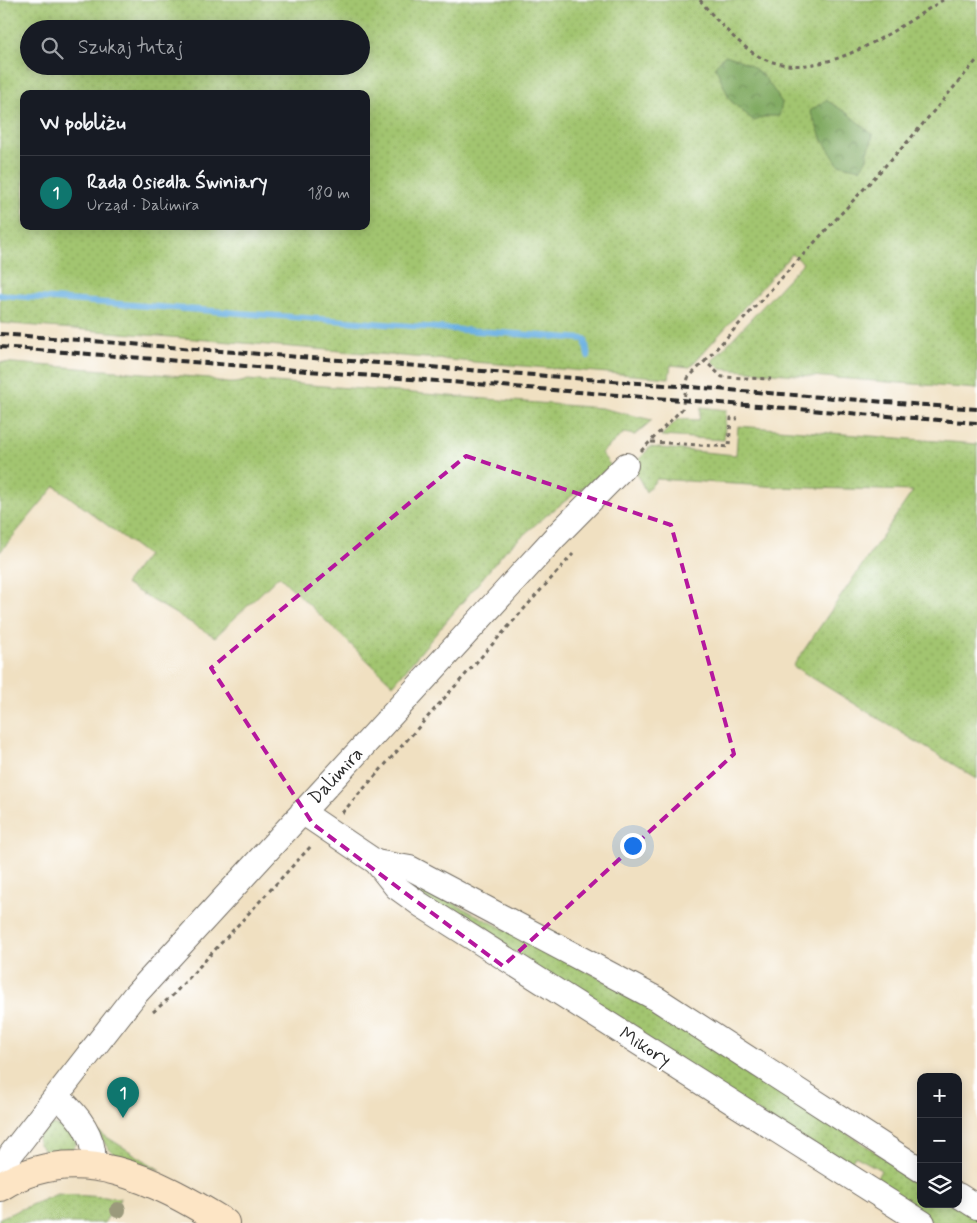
<!DOCTYPE html>
<html lang="pl">
<head>
<meta charset="utf-8">
<style>
  body { margin:0; font-family:Mynerve,sans-serif; background:#20242c; color:#f1f3f6 }
  .controls { position:absolute; right:15px; bottom:15px; display:grid; overflow:hidden; border-radius:10px; box-shadow:0 2px 12px #0003 }
  .controls button { width:45px; height:45px; display:grid; place-items:center; padding:0; border:0; border-bottom:1px solid #363941; background:#171b24; color:#f1f3f6; font:25px sans-serif }
  .you { position:absolute; left:632px; top:845px; width:18px; height:18px; margin:-12px; border:4px solid #fff; border-radius:50%; background:#1a73e8; box-shadow:0 0 0 8px #1a73e833 }
  .badge { display:grid; place-items:center; width:32px; height:32px; border-radius:50%; background:#0f766e; color:#fff; font-size:16px; font-weight:700 }
  .pin { position:absolute; translate:-50% -41px; filter:drop-shadow(0 1px 2px #0008) }
  .pin::after { content:''; position:absolute; top:26px; width:18px; height:15px; background:inherit; clip-path:polygon(0 0,100% 0,50% 100%) }
  .list { margin:0; padding:0; list-style:none }
  h2 { display:flex; justify-content:space-between; align-items:center; height:65px; margin:0; padding:0 20px; font-size:21px }
  h2 small { font-size:16px; font-weight:400; color:#9ea1a6 }
  .list li { display:grid; grid-template-columns:32px 1fr auto; gap:15px; align-items:center; box-sizing:border-box; height:75px; padding:0 20px; border-top:1px solid #363941 }
  .list b { display:block; font-size:19px; white-space:nowrap }
  .list p { margin:0; font-size:16px; white-space:nowrap; color:#9ea1a6 }
  .list em { font-size:16px; font-style:normal; color:#9ea1a6 }
  .icon { flex:none; width:28px; height:28px; fill:none; stroke:currentColor; stroke-width:2; stroke-linecap:round; stroke-linejoin:round }
  .map { position:relative; flex:none; width:977px; height:1223px; overflow:hidden }
  .search { position:absolute; background:#171b24; box-shadow:0 2px 12px #0003; left:20px; top:20px; width:350px; height:55px; display:flex; align-items:center; gap:12px; box-sizing:border-box; padding:0 18px; border-radius:28px; color:#9ea1a6; font-size:19px }
  .panel { position:absolute; background:#171b24; box-shadow:0 2px 12px #0003; left:20px; top:90px; width:350px; height:140px; border-radius:10px }
  .map>svg:first-child { display:block }
  .grass { fill:url(#grass-dots); stroke:#66784d; fill-rule:evenodd }
  .forest { fill:url(#forest-crowns); stroke:#566a46 }
  .lines { fill:none; stroke-linecap:round; stroke-linejoin:round }
  .stream { stroke:#6cb1e2; stroke-width:6 }
  .street-casing { stroke:#706a60; stroke-width:26 }
  .secondary-casing { stroke:#706a60; stroke-width:30 }
  .path { stroke:#706a60; stroke-width:3; stroke-dasharray:4 4; stroke-linecap:butt }
  .street { stroke:#fff; stroke-width:24 }
  .secondary { stroke:#fde5c5; stroke-width:28 }
  .rail { stroke:#2b2b2b; stroke-width:4; stroke-dasharray:8 4; stroke-linecap:butt }
  .tree { fill:#9b9a7c }
  .marked { fill:none; stroke:#b5179e; stroke-width:4; stroke-dasharray:10 6; stroke-linejoin:round }
  .labels { text-anchor:middle; dominant-baseline:central; stroke-width:4; stroke-linejoin:round; paint-order:stroke }
  .street-label { font-size:19px; fill:#2b2b2b; stroke:#fff }
</style>
</head>
<body>
<div class="map">
<svg width="977" height="1223" viewBox="0 0 977 1223">
  <defs>
    <pattern id="grass-dots" width="8" height="8" patternUnits="userSpaceOnUse" patternTransform="scale(1.25)"><rect width="8" height="8" fill="#a2c56f"/><path d="M2 2h.1M6 6h.1" fill="none" stroke="#8ca960" stroke-width="1.8" stroke-linecap="round"/></pattern>
    <pattern id="forest-crowns" width="20" height="18" patternUnits="userSpaceOnUse" patternTransform="scale(1.25)"><rect width="20" height="18" fill="#81aa62"/><path d="M2 6a3 3 0 1 1 6 0M12 15a3 3 0 1 1 6 0" fill="none" stroke="#6a8b51"/></pattern>
  </defs>
  <rect width="100%" height="100%" fill="#fff"/>
  <filter id="ink" filterUnits="userSpaceOnUse"><feTurbulence type="fractalNoise" baseFrequency=".02" numOctaves="2"/><feDisplacementMap in="SourceGraphic" scale="10" xChannelSelector="R" yChannelSelector="G"/><feConvolveMatrix kernelMatrix="1 2 1 2 8 2 1 2 1" color-interpolation-filters="sRGB"/></filter>
  <filter id="wash" filterUnits="userSpaceOnUse"><feTurbulence type="fractalNoise" baseFrequency=".0096" numOctaves="4" result="noise"/><feDisplacementMap in="SourceGraphic" scale="20" xChannelSelector="R" yChannelSelector="G"/><feGaussianBlur stdDeviation="1.12" result="paint"/><feColorMatrix in="noise" values="0 0 0 0 0 0 0 0 0 0 0 0 0 0 0 0 0 1.4 0 .05"/><feComposite in="paint" operator="in"/></filter>
  <g filter="url(#wash)">
    <rect width="100%" height="100%" fill="#f0e0c1"/>
    <path class="grass" d="M 0,0 L 977,0 L 977,389 L 721,369 L 712,361 L 803,263 L 792,254 L 690,367 L 671,365 L 669,378 L 0,323 ZM 29,29 L 361,29 L 361,66 L 29,66 ZM 24,94 L 366,94 L 366,226 L 24,226 Z
      M 0,362 L 209,378 C 223,384 233,385 248,380 L 601,408 L 652,420 L 635,435 L 624,433 L 601,453 L 611,466 L 543,518 L 506,550 L 393,685 L 279,576 L 215,637 L 125,584 L 147,555 L 55,486 L 0,552 Z
      M 701,407 L 726,410 L 724,440 L 661,436 L 678,419 L 699,420 Z
      M 738,426 L 977,444 L 977,779 L 793,666 L 913,491 L 780,487 L 657,479 L 646,492 L 633,467 L 650,447 L 736,455 Z
      M 400,876 L 653,1005 L 921,1182 L 921,1204 L 956,1204 L 977,1216 L 977,1223 L 935,1223 L 874,1184 L 881,1170 L 855,1156 L 846,1168 L 406,887 Z
      M 55,1125 L 74,1132 L 76,1144 C 67,1159 40,1156 37,1138 L 46,1127 Z
      M 97,1131 L 160,1170 L 115,1155 L 107,1147 Z
      M 57,1194 L 121,1198 L 104,1223 L 0,1223 L 0,1218 Z"/>
    <path class="forest" d="M 725,55 C 757,64 765,76 782,103 L 779,116 L 768,116 L 754,121 L 730,100 L 715,66 Z
      M 826,100 L 847,113 L 873,135 L 866,160 L 860,169 L 838,164 L 822,139 L 810,111 Z"/>
    <g class="lines">
      <path class="stream" d="M 0,295 L 585,339 L 588,356"/>
    </g>
  </g>
  <g filter="url(#ink)">
    <g class="lines">
      <defs>
        <path id="street" d="M 302,812 L 376,862 L 410,868 L 657,999 L 921,1170
          M 376,862 L 396,887 L 421,905 L 923,1223
          M 58,1097 C 78,1115 97,1137 93,1166
          M 5,1184 L 5,1167 L 11,1154 L 135,995 L 556,536 L 626,465
          M 958,1195 L 977,1207"/>
        <path id="secondary" d="M 0,1187 C 77,1138 157,1181 225,1223"/>
      </defs>
      <use href="#street" class="street-casing"/>
      <use href="#secondary" class="secondary-casing"/>
      <path class="path" d="M 700,0 C 714,18 743,50 764,59 C 825,84 893,30 943,0
        M 705,361 L 910,139 L 977,60
        M 651,442 L 729,447 L 731,418 L 738,419
        M 641,451 L 682,409 L 688,378 L 705,361 L 722,377 L 771,379
        M 342,813 L 573,554
        M 153,1012 L 173,995 L 312,845"/>
      <use href="#street" class="street"/>
      <use href="#secondary" class="secondary"/>
      <path class="rail" d="M 0,334 L 977,409
        M 0,347 L 977,423"/>
    </g>
    <circle class="tree" cx="118" cy="1210" r="8"/>
  </g>
  <path class="marked" d="M 466,456 L 671,525 L 734,754 L 503,966 L 313,824 L 211,668 Z"/>
  <g class="labels">
    <g class="street-label">
      <text transform="translate(336 776) rotate(-47)">Dalimira</text>
      <text transform="translate(645 1047) rotate(32)">Mikory</text>
    </g>
  </g>
</svg>
<div class="controls">
<button>+</button>
<button>−</button>
<button><svg class="icon" aria-label="layers" viewBox="0 0 24 24"><path d="M12 4l9 5-9 5-9-5zM3 14l9 5 9-5"/></svg></button>
</div>
<div class="you"></div>
<div class="pin badge" style="left:123px;top:1118px">1</div>
<div class="search"><svg class="icon" aria-label="search" viewBox="0 0 24 24"><circle cx="10" cy="10" r="6"/><path d="M15 15l6 6"/></svg>Szukaj tutaj</div>
<section class="panel">
<h2>W pobliżu<small></small></h2>
<ul class="list">
<li><span class="badge">1</span><div><b>Rada Osiedla Świniary</b><p>Urząd · Dalimira</p></div><em>180 m</em></li>
</ul>
</section>
</div>
</body>
</html>
